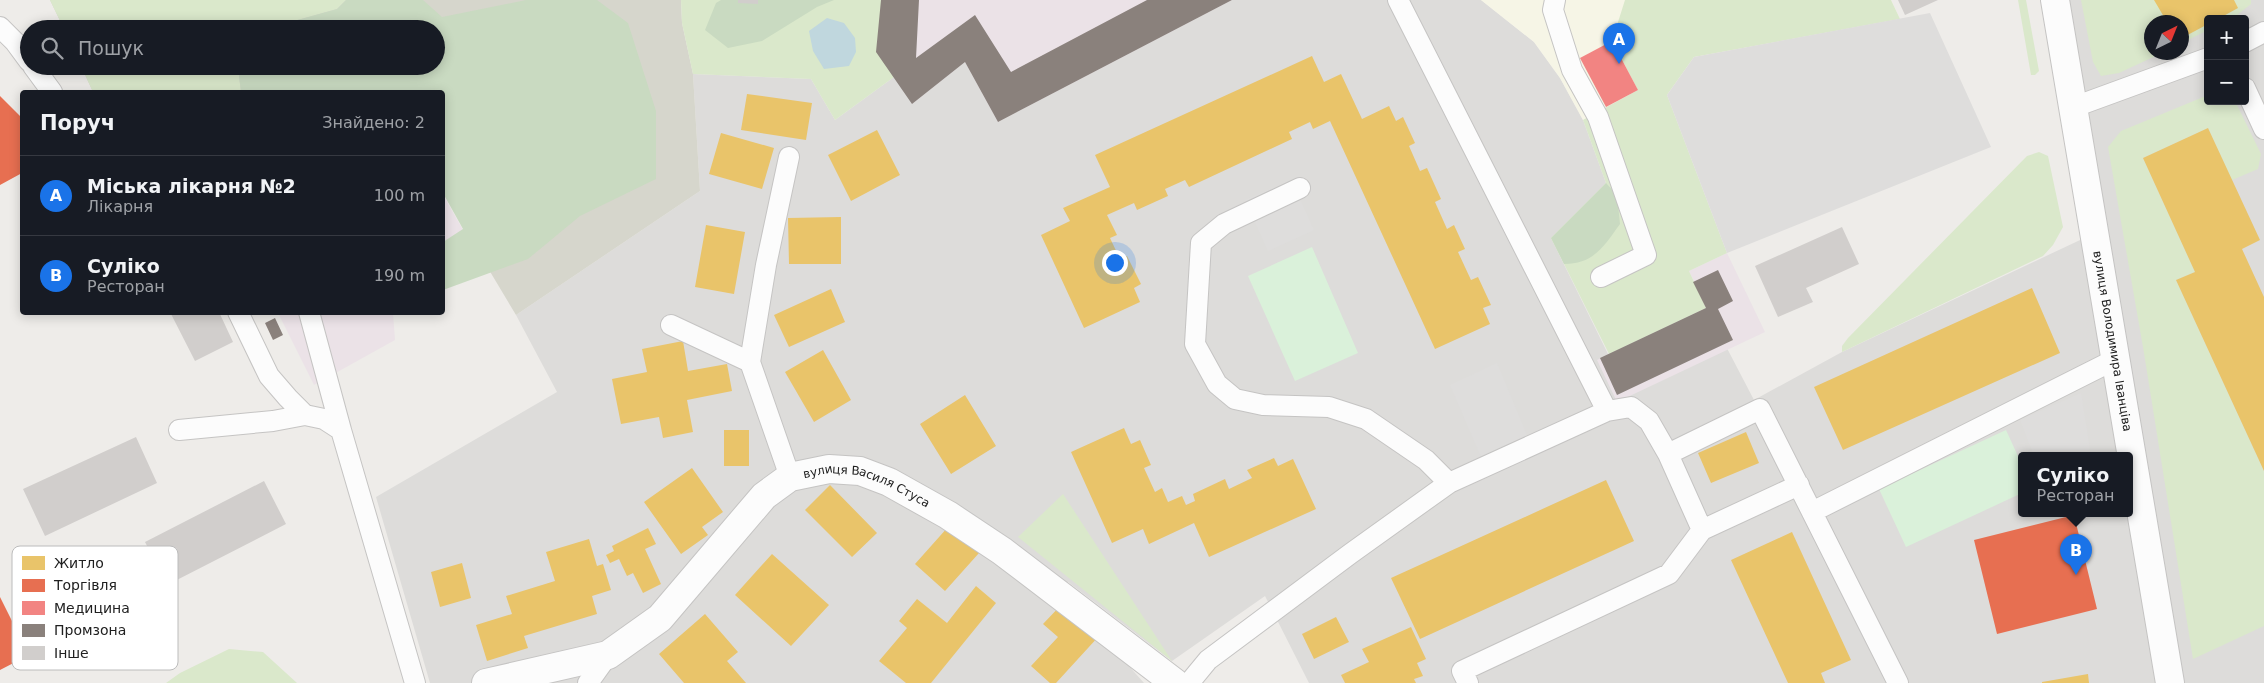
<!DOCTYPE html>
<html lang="uk">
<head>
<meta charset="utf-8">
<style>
  body { margin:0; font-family:"DejaVu Sans",sans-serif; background:#242831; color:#f1f3f6 }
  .controls { position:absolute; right:15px; top:15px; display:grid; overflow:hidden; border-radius:5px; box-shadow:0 2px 12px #0003 }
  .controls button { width:45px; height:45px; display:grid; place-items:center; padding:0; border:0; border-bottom:1px solid #363941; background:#171b24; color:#f1f3f6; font:25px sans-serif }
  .compass { position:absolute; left:2144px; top:15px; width:45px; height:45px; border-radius:50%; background:#171b24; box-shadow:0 2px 12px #0003; rotate:43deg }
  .you { position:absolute; left:1114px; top:262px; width:18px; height:18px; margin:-12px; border:4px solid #fff; border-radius:50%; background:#1a73e8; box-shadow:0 0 0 8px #1a73e833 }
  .badge { display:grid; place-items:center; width:32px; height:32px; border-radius:50%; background:#1a73e8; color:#fff; font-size:16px; font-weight:700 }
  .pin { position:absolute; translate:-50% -41px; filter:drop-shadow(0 1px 2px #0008) }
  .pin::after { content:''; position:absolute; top:26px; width:18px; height:15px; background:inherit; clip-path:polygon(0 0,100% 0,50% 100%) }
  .popup { position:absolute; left:2018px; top:452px; width:115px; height:65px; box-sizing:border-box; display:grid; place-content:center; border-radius:5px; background:#171b24; filter:drop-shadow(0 1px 4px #0005); font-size:16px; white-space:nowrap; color:#9ea1a6 }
  .popup b { font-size:19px; color:#f1f3f6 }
  .popup::after { content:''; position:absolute; left:50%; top:100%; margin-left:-10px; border:10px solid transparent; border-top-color:#171b24 }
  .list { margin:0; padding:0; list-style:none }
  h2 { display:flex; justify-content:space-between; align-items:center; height:65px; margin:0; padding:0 20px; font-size:21px }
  h2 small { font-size:16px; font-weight:400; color:#9ea1a6 }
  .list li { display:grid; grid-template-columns:32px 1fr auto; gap:15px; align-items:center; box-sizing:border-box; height:80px; padding:0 20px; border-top:1px solid #363941 }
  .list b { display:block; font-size:19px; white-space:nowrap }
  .list p { margin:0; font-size:16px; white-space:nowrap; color:#9ea1a6 }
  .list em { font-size:16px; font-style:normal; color:#9ea1a6 }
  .icon { flex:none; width:28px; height:28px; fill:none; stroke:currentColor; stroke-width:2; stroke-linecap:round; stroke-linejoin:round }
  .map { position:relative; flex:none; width:2264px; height:683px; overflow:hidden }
  .search { position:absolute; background:#171b24; box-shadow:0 2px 12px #0003; left:20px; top:20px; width:425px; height:55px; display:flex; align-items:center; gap:12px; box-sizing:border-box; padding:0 18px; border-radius:28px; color:#9ea1a6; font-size:19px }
  .panel { position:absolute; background:#171b24; box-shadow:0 2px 12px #0003; left:20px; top:90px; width:425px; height:225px; border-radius:5px }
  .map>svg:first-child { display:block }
  .residential { fill:#dddcda; fill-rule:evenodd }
  .industrial { fill:#ebe2e7 }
  .education { fill:#f6f5e6 }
  .construction { fill:#d6d6cc }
  .grass { fill:#dae8cb }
  .forest { fill:#c9dac1 }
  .park { fill:#daf1da }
  .parking { fill:#dedddc }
  .water { fill:#c0d7de }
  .homes { fill:#e9c46a }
  .shops { fill:#e76f51 }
  .health { fill:#f28482 }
  .industry { fill:#8a817c }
  .building { fill:#d1cecc }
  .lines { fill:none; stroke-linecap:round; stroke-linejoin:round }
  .service-casing { stroke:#c5c4c3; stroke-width:22 }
  .minor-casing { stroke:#c5c4c3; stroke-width:30 }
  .service { stroke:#fcfcfc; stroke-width:20 }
  .minor { stroke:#fcfcfc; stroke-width:28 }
  .labels { text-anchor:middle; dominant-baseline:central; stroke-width:5; stroke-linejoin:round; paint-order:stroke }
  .street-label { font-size:12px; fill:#202020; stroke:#fff }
  .key { fill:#fff; stroke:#bcbcbc; stroke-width:1 }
  .key-label { font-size:14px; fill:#202020 }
</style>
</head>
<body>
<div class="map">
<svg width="2264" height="683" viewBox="0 0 2264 683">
  <rect width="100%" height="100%" fill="#eeece9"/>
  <path class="residential" d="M 1232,0 L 1481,0 L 1534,42 L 1560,78 L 1583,120 L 1606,183 L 1551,238 L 1608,354 L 1706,308 L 1754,400 L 1842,352 L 2095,233 L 2055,0 L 2264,0 L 2264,683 L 1309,683 L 1265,596 L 1172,661 L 1068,582 L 1055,596 L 1111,646 L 1144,683 L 430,683 L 376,497 L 557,392 L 516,315 L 700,191 L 693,74 L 811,79 L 835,120 L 894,77 ZM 2208,19 L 2245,19 L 2245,101 L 2208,101 ZM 2152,22 L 2182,22 L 2182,52 L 2152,52 ZM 2022,456 L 2130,456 L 2130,514 L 2022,514 Z"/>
  <path class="industrial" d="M 881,0 L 1232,0 L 998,122 L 965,62 L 912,104 Z
    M 442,193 L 463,230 L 443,242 L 442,242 Z
    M 1727,253 L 1765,332 L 1617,402 L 1597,360 L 1706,308 L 1689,271 Z
    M 278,313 L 393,313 L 395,340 L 314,385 Z"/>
  <path class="education" d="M 1481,0 L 1891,0 L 1900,19 L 1694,57 L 1667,95 L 1638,90 L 1583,120 L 1560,78 L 1534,42 Z"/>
  <path class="construction" d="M 50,0 L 681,0 L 682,23 L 693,74 L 700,191 L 516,315 L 443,193 L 442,92 L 93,92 L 81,66 L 436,66 L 436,29 L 64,29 Z"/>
  <path class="grass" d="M 50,0 L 346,0 L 337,9 L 265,29 L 64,29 Z
    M 681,0 L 881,0 L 894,77 L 835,120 L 811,79 L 693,74 L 682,23 Z
    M 1625,0 L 1891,0 L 1900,19 L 1694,57 L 1667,95 L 1727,253 L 1689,271 L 1706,308 L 1609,354 L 1551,238 L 1606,183 L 1583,120 L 1638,90 L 1612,41 Z
    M 2018,0 L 2026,0 L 2039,71 L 2035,75 L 2031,75 Z
    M 2081,0 L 2251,0 L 2251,4 L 2232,19 L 2208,19 L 2208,30 L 2182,43 L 2182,22 L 2152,22 L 2152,52 L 2162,53 L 2119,73 L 2101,76 L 2093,62 Z
    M 81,66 L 244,66 L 239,76 L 241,92 L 93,92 Z
    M 2208,95 L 2208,101 L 2235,101 L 2261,154 L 2258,169 L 2232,180 L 2208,128 L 2143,158 L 2195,272 L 2176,280 L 2264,471 L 2264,626 L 2193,659 L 2143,347 L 2108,147 L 2121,131 Z
    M 2039,152 L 2048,156 L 2063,227 L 2053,245 L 2043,256 L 1842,352 L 1842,346 L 1848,338 L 2027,156 Z
    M 1063,494 L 1172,661 L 1018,537 Z
    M 229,649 L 263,652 L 297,683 L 166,683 L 180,673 Z"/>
  <path class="forest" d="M 346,0 L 423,0 L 442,17 L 526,0 L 597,0 L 628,23 L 656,111 L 656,179 L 580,216 L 528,259 L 443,290 L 443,242 L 463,229 L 443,193 L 442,92 L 241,92 L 239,76 L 244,66 L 436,66 L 436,29 L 265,29 L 337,9 Z
    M 721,0 L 834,0 L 817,7 L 762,41 L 728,48 L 705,30 L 716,3 Z
    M 1606,183 L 1617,195 L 1620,224 C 1604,246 1594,264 1564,264 L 1551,238 Z"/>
  <path class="park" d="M 1312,247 L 1358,353 L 1295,381 L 1248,276 Z
    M 2006,430 L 2022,465 L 2022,493 L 1906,547 L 1879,489 Z"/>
  <path class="parking" d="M 1930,13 L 1991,147 L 1727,253 L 1667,95 L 1694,57 Z
    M 1291,180 L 1314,230 L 1268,251 L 1245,200 Z
    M 1497,363 L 1531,445 L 1485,466 L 1450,385 Z
    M 2081,393 L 2091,456 L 2034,456 L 2020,420 Z"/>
  <path class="water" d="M 827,18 L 844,23 L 855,38 L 856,52 L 849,66 L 824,69 L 813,51 L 809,31 Z"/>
  <path class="homes" d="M 2154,0 L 2234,0 L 2238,8 L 2218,19 L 2208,19 L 2208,24 L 2182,38 L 2182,22 L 2167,22 Z
    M 1312,56 L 1324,82 L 1341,74 L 1362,119 L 1389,106 L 1396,121 L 1403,117 L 1415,143 L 1409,146 L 1420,171 L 1427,168 L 1441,199 L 1435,202 L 1447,229 L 1454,225 L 1465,249 L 1458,252 L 1471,280 L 1478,277 L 1491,305 L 1483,308 L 1490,324 L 1435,349 L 1330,121 L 1313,129 L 1310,122 L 1289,132 L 1292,139 L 1189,187 L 1185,180 L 1165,189 L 1168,196 L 1137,210 L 1134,203 L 1107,215 L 1117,235 L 1110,238 L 1120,259 L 1127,256 L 1141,284 L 1134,288 L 1140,302 L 1084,328 L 1041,235 L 1070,221 L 1063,208 L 1110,187 L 1095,155 Z
    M 747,94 L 812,103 L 806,140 L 741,130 Z
    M 2208,128 L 2260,240 L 2242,249 L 2264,297 L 2264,471 L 2176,280 L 2195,272 L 2143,158 Z
    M 877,130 L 900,175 L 851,201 L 828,155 Z
    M 721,133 L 774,148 L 762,189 L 709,174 Z
    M 841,217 L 841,264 L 789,264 L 788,218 Z
    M 706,225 L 745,232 L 734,294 L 695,287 Z
    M 2032,288 L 2060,353 L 1843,450 L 1814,387 Z
    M 831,289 L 845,322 L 789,347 L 774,315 Z
    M 683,341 L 688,371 L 727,364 L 732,391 L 687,400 L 693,432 L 663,438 L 659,417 L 621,424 L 612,379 L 647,372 L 642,349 Z
    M 823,350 L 851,400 L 814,422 L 785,372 Z
    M 965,395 L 996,446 L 951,474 L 920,424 Z
    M 1124,428 L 1131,444 L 1140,440 L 1151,465 L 1144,468 L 1155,492 L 1162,488 L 1168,502 L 1182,496 L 1186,505 L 1195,501 L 1193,494 L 1225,479 L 1229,489 L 1252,478 L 1247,470 L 1274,458 L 1278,466 L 1293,459 L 1316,509 L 1209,557 L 1194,523 L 1149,544 L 1143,529 L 1112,543 L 1071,452 Z
    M 724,430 L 749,430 L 749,466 L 724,466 Z
    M 1746,432 L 1759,463 L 1711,483 L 1698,453 Z
    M 692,468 L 723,512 L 702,527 L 708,535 L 681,554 L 644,502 Z
    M 1606,480 L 1634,541 L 1420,639 L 1391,578 Z
    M 830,485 L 877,533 L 852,557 L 805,510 Z
    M 948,527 L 979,553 L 945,591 L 915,564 Z
    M 648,528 L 656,544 L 645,549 L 661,584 L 643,593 L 633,573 L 627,576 L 619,559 L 610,563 L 606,555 L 614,551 L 612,546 Z
    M 1792,532 L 1851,660 L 1821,673 L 1825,683 L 1788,683 L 1731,560 Z
    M 589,539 L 597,566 L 603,564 L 611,590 L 592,596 L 597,614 L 524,636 L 528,648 L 487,661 L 476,625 L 512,614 L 506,596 L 555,581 L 546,552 Z
    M 772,554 L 829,605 L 791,646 L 735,595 Z
    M 462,563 L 471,598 L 440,607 L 431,572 Z
    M 976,586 L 996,603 L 931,683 L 906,683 L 879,661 L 907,628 L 899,621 L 917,599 L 947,623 Z
    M 1063,603 L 1099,636 L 1056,683 L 1050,683 L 1031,666 L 1058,637 L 1043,624 Z
    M 705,614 L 738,652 L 727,661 L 746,683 L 684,683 L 659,654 Z
    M 1336,617 L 1349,642 L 1314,659 L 1302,634 Z
    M 1411,627 L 1426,659 L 1417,663 L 1423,676 L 1414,679 L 1416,683 L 1345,683 L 1341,675 L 1369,662 L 1362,649 Z
    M 2088,674 L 2089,683 L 2042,683 L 2042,682 Z"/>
  <path class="shops" d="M 0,96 L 22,118 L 22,173 L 0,185 Z
    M 2074,515 L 2097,609 L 1997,634 L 1974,540 Z
    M 0,597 L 29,655 L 0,670 Z"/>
  <path class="health" d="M 1612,41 L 1638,90 L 1606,107 L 1580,58 Z"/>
  <path class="industry" d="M 881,0 L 919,0 L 916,58 L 975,15 L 1011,72 L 1147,0 L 1232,0 L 998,122 L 965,62 L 912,104 L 876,52 Z
    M 1718,270 L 1733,301 L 1718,309 L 1733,340 L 1617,395 L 1600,358 L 1706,308 L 1693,282 Z
    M 275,318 L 283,335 L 273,340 L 265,323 Z"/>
  <path class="building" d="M 738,0 L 758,0 L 758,4 L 738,3 Z
    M 1898,0 L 1938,0 L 1905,15 Z
    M 1842,227 L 1859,264 L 1806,288 L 1813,302 L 1778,317 L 1755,266 Z
    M 170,312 L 219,312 L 233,342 L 195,361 Z
    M 136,437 L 157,483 L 45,536 L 23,489 Z
    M 264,481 L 286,524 L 167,585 L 145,542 Z"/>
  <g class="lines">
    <defs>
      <path id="service" d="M 1398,0 L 1607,411
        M 1555,0 L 1553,10 L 1572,70 L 1598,117 L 1646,255 L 1601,277
        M 0,27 L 15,42 L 29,61
        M 2245,42 L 2264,32
        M 33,66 L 52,92
        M 2245,88 L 2264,129
        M 2074,107 L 2208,58
        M 789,157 L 766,265 L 750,362 L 790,477
        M 1300,188 L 1224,224 L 1201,243 L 1195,344 L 1217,384 L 1235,399 L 1263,405 L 1329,407 L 1366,419 L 1426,460 L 1449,483
        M 238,312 L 269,376 L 288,398 L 305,415 L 324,419 L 341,430 L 415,683
        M 309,312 L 341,430
        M 671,325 L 750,362
        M 179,430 L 273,421 L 305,415
        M 1668,454 L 1760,409 L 1898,683
        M 1812,512 L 2116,359
        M 588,683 L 608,655
        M 1189,683 L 1208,660 L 1350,554 L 1449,483 L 1607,411 L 1631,407 L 1649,421 L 1668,454 L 1702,530
        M 1468,683 L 1462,671 L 1669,574 L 1702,530 L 1799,485"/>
      <g id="minor">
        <path id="s1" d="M 2055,0 L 2170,683"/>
        <path id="s2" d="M 486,683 L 608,655 L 660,618 L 764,496 L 790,477 L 829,469 L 860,471 L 889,482 L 948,515 L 1002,551 L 1175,683"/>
      </g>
    </defs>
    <use href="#service" class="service-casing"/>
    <use href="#minor" class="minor-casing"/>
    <use href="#service" class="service"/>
    <use href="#minor" class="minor"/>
  </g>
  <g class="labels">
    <g class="street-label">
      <text stroke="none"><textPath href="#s1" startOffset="346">вулиця Володимира Іванціва</textPath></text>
      <text stroke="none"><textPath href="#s2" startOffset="462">вулиця Василя Стуса</textPath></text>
    </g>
  </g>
  <rect x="12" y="546" width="166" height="124" rx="8" class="key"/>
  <rect x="22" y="556" width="23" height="14" fill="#e9c46a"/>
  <rect x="22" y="579" width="23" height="13" fill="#e76f51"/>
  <rect x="22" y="601" width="23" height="14" fill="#f28482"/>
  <rect x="22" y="624" width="23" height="13" fill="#8a817c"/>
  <rect x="22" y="646" width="23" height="14" fill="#d1cecc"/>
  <g class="key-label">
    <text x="54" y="568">Житло</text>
    <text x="54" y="590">Торгівля</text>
    <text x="54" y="613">Медицина</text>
    <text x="54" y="635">Промзона</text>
    <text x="54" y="658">Інше</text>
  </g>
</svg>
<div class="controls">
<button>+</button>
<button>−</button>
</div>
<svg class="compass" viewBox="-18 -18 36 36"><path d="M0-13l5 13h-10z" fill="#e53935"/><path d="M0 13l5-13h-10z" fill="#9ea1a6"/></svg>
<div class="you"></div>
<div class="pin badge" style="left:1619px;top:64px">A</div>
<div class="pin badge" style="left:2076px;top:575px">B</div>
<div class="popup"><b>Суліко</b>Ресторан</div>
<div class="search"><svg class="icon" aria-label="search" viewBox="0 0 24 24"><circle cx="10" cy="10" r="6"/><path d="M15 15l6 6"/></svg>Пошук</div>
<section class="panel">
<h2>Поруч<small>Знайдено: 2</small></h2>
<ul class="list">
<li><span class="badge">A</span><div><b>Міська лікарня №2</b><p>Лікарня</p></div><em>100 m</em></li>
<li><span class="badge">B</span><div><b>Суліко</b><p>Ресторан</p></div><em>190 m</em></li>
</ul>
</section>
</div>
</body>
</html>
